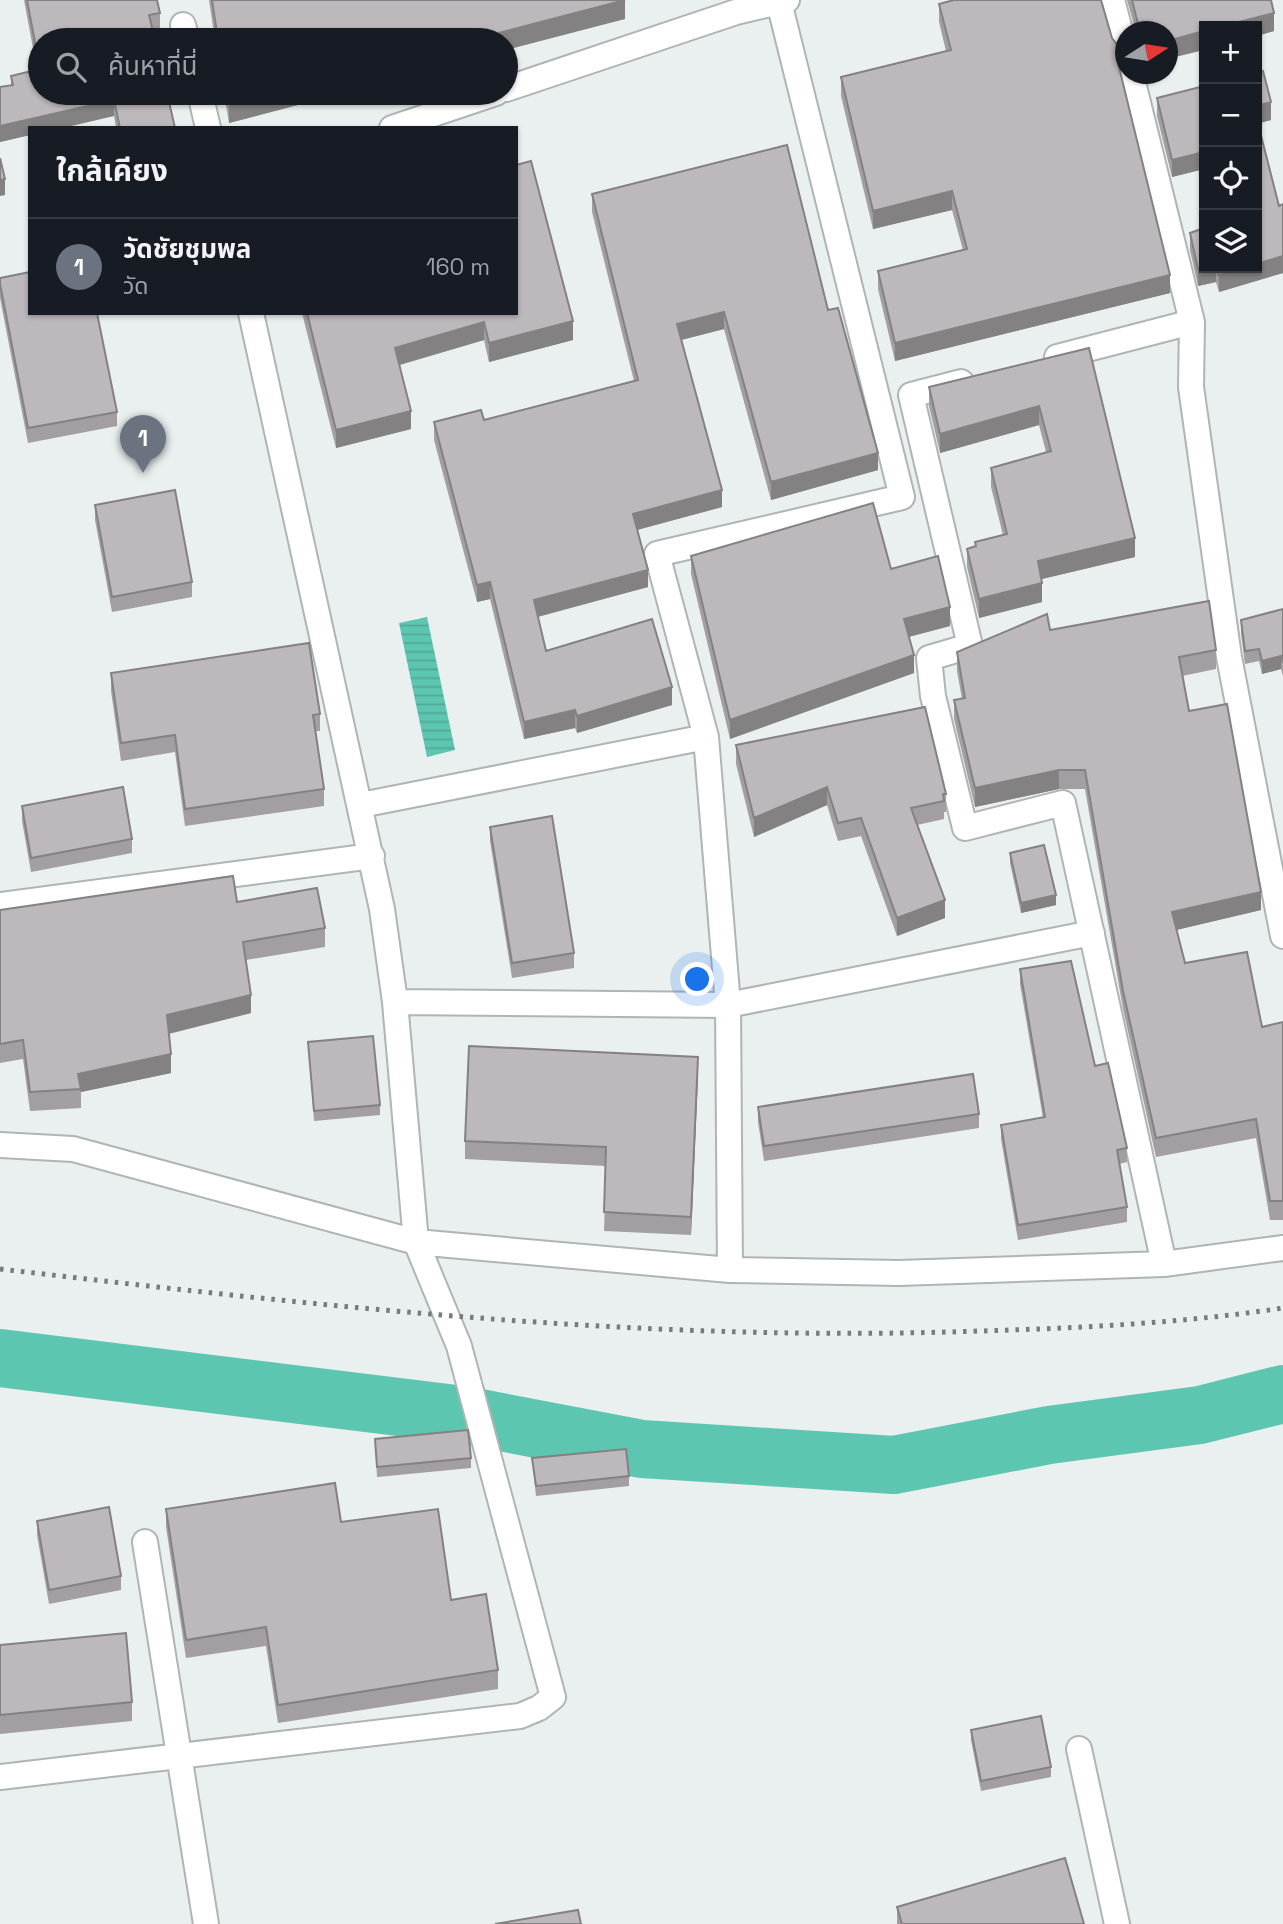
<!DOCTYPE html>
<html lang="th">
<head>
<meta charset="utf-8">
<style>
  body { margin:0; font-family:"Space Grotesk","Noto Sans Thai",sans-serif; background:#20242c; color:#f1f3f6 }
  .controls { position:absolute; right:21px; top:21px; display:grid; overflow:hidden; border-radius:0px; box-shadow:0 2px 5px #0004 }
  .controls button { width:63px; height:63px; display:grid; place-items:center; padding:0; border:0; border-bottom:2px solid #363941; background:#171b24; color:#f1f3f6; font:35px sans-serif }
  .compass { position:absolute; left:1115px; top:21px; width:63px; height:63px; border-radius:50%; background:#171b24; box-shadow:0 2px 5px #0004; rotate:78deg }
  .you { position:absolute; left:698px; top:980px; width:24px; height:24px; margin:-18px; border:5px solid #fff; border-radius:50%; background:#1a73e8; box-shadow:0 0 0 10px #1a73e833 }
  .badge { display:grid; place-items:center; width:46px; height:46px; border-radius:50%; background:#c392c1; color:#fff; font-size:23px; font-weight:700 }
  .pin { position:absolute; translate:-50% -58px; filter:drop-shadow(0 2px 4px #0008) }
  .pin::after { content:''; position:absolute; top:37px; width:24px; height:21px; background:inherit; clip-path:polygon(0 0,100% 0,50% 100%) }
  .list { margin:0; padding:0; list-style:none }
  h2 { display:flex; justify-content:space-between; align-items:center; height:91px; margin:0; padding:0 28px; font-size:30px }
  h2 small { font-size:23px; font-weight:400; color:#9ea1a6 }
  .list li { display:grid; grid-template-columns:46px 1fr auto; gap:21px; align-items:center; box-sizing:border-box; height:98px; padding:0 28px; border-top:2px solid #363941 }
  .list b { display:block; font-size:26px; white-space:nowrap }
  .list p { margin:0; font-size:23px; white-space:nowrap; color:#9ea1a6 }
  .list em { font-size:23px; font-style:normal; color:#9ea1a6 }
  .icon { flex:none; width:38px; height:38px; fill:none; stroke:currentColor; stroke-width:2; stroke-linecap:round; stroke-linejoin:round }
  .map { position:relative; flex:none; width:1283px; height:1924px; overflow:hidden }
  .search { position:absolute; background:#171b24; box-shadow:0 2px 5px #0004; left:28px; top:28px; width:490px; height:77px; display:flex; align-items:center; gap:18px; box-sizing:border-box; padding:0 24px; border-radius:38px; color:#9ea1a6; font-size:26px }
  .panel { position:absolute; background:#171b24; box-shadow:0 2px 5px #0004; left:28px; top:126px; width:490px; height:189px; border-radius:0px }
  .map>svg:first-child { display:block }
  .water { fill:url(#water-rules) }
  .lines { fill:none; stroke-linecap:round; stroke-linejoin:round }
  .river { stroke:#5dc6b0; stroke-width:58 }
  .minor-casing { stroke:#afb5b4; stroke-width:28 }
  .minor { stroke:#fff; stroke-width:24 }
  .rail { stroke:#777b7a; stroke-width:5; stroke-dasharray:3.5 7; stroke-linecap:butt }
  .wall { fill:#a29ea1 }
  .shaded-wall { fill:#848183 }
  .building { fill:#bcb8bb; stroke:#848183; stroke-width:2 }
</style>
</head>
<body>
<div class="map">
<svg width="1283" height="1924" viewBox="0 0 1283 1924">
  <defs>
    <pattern id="water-rules" width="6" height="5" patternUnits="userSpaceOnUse" patternTransform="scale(1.75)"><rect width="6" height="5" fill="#5dc6b0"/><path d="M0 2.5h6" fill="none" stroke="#50a996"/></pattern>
  </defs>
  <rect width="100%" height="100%" fill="#eaf0ef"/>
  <path class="water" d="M 427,617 L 455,750 L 427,757 L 399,623 Z"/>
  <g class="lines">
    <path class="river" d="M 0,1358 L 464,1415 L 642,1449 L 894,1465 L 1049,1435 L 1200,1415 L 1283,1394"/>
    <defs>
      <path id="minor" d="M 1112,0 L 1126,53
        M 183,25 L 187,40
        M 1131,74 L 1192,322 L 1191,387 L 1229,657 L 1283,936
        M 506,89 L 736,12 L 787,0
        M 200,93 L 208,128
        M 392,128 L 496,93
        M 1057,357 L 1192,322
        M 961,382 L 911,395 L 970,646 L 929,658 L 933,696 L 965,828 L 1063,803 L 1164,1264
        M 361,805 L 706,737
        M 0,905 L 372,856
        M 395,1002 L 728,1005 L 706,737 L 657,554 L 902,497 L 779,2
        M 0,1145 L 73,1149 L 416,1242 L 730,1270 L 728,1005 L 1092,933
        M 730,1270 L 899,1273 L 1164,1264 L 1283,1248
        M 145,1542 L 206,1924
        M 1079,1749 L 1117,1924
        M 0,1777 L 520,1716 L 539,1708 L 553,1697 L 459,1346 L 416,1242 L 395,1002 L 382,909 L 251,313"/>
    </defs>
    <use href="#minor" class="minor-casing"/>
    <use href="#minor" class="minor"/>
    <path class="rail" d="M 0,1269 C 326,1307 652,1343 980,1331 C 1081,1328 1183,1323 1283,1308"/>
  </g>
  <path class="wall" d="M 24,0 L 157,0 L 160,13 L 160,29 L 153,31 L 175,128 L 116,128 L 114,116 L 30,128 L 30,135 L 0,142 L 11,85 L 11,76 L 37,70 Z
    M 209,0 L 624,0 L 625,19 L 506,40 L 215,40 Z
    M 1127,0 L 1271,0 L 1274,31 L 1257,36 L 1257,26 L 1167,32 L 1136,32 Z
    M 939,4 L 1119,66 L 1170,293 L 895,361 L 878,289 L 878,271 L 963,250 L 952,210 L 873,229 L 841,96 L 841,77 L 946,51 L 939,22 Z
    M 1263,71 L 1271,102 L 1271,120 L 1258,123 L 1279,206 L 1283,204 L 1283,273 L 1219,292 L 1216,282 L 1198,286 L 1190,250 L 1190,233 L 1204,228 L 1204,268 L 1257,268 L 1257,73 Z
    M 1204,86 L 1204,169 L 1172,177 L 1157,116 L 1157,98 Z
    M 224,93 L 343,93 L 229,123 Z
    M 592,194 L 828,310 L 878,470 L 771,500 L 724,329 L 681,340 L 722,507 L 637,530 L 648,587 L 537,616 L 546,651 L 672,705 L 577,733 L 575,728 L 524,739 L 490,599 L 477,602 L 434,440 L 434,422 L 484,420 L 634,381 L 592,212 Z
    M 0,278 L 117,412 L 117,426 L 28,443 L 0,298 Z
    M 302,313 L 516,313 L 573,340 L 489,362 L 484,340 L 400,365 L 411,429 L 336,448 Z
    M 1089,348 L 1135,557 L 1041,579 L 1042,602 L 979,618 L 967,567 L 967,549 L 975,546 L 975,542 L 1003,535 L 991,487 L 991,468 L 1046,452 L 1039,425 L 940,453 L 929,406 L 929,387 Z
    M 95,505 L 192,582 L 192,597 L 112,612 L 95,520 Z
    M 691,556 L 891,569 L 950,626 L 909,637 L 914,673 L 730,739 L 691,574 Z
    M 1283,609 L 1283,676 L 1281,669 L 1262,674 L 1259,661 L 1245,664 L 1241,633 L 1241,620 Z
    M 1050,630 L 1216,650 L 1216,669 L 1182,676 L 1189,711 L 1261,910 L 1176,930 L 1185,963 L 1262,1027 L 1283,1022 L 1283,1220 L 1270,1220 L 1256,1138 L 1156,1157 L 1123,1009 L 1085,789 L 1059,789 L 975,807 L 954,719 L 954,700 L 962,699 L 957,671 L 957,652 Z
    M 111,673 L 320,714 L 320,731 L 316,731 L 324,789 L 324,806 L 185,826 L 175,752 L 121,761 L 111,691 Z
    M 736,745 L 946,794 L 946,812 L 944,812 L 944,819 L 917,825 L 945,918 L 897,936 L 861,836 L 838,841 L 827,805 L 754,837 L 736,764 Z
    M 22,806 L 132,839 L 132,853 L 31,872 L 22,821 Z
    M 490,827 L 574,953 L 574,968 L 512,978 L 490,841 Z
    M 1010,853 L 1056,905 L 1021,913 L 1010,863 Z
    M 0,910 L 325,928 L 325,947 L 246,960 L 251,1013 L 169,1034 L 171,1073 L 81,1092 L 81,1108 L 30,1111 L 23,1059 L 0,1063 Z
    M 1020,969 L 1095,1066 L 1127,1148 L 1127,1162 L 1119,1164 L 1127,1207 L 1127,1222 L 1018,1240 L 1001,1139 L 1001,1125 L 1043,1118 L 1020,984 Z
    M 308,1042 L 380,1105 L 380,1115 L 314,1121 Z
    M 698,1076 L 691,1235 L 604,1231 L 606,1166 L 465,1159 L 465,1141 Z
    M 758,1107 L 979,1114 L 979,1128 L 764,1161 L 758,1122 Z
    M 375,1439 L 471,1458 L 471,1468 L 377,1477 Z
    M 532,1458 L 629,1476 L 629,1486 L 536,1496 Z
    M 166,1509 L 341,1522 L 451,1600 L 498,1670 L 498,1689 L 278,1723 L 266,1646 L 186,1658 L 166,1527 Z
    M 37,1521 L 121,1576 L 121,1590 L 49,1604 L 37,1535 Z
    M 0,1645 L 132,1702 L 132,1721 L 0,1734 Z
    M 971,1730 L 1051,1767 L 1051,1777 L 981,1791 L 971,1740 Z
    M 897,1907 L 1084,1924 L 897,1924 Z"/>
  <path class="shaded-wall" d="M 625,0 L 625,19 L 506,50 L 506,40 L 472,40 Z
    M 1274,13 L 1274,31 L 1257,36 L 1257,26 L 1223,26 Z
    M 1204,31 L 1204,50 L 1167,59 L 1167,41 Z
    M 1119,47 L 1119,66 L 1117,78 L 1117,59 Z
    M 271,93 L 343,93 L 229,123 L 229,104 Z
    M 114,100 L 114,116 L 63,128 L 30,128 L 30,135 L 0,142 L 0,126 Z
    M 1271,102 L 1271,120 L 1257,124 L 1257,106 Z
    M 1204,152 L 1204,169 L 1172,177 L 1172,160 Z
    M 5,179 L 5,195 L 0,196 L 0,180 Z
    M 952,191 L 952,210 L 873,229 L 873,211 Z
    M 1283,256 L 1283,273 L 1219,292 L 1219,275 L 1243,268 L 1257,268 L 1257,264 Z
    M 1204,267 L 1216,268 L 1216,282 L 1198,286 L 1198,269 Z
    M 1170,275 L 1170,293 L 895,361 L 895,343 Z
    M 724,312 L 724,329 L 677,341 L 677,324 Z
    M 573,321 L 573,340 L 489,362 L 489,343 Z
    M 484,322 L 484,340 L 395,366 L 395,348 Z
    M 1039,406 L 1039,425 L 940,453 L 940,434 Z
    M 411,411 L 411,429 L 336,448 L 336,430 Z
    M 878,453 L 878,470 L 771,500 L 771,482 Z
    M 722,490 L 722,507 L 633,531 L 633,514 Z
    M 1135,538 L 1135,557 L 1038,580 L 1038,561 Z
    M 648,570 L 648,587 L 534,618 L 534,600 Z
    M 490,582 L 490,599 L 477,602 L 477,585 Z
    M 1042,583 L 1042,602 L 979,618 L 979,599 Z
    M 950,607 L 950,626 L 904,638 L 904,619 Z
    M 914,655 L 914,673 L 730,739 L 730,720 Z
    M 1281,656 L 1281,669 L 1262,674 L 1262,661 Z
    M 672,687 L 672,705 L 577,733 L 577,716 Z
    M 575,710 L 575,728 L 524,739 L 524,722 Z
    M 1059,770 L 1059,789 L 975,807 L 975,788 Z
    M 827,787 L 827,805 L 754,837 L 754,818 Z
    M 1261,892 L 1261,910 L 1172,931 L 1172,912 Z
    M 1056,895 L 1056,905 L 1021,913 L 1021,903 Z
    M 945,900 L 945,918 L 897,936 L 897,918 Z
    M 251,995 L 251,1013 L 167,1034 L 167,1015 Z
    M 171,1054 L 171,1073 L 81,1092 L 78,1074 Z
    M 698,1057 L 698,1076 L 691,1235 L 691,1217 Z"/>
  <path class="building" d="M 27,0 L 157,0 L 160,13 L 149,15 L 155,40 L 40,40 L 40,93 L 167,93 L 175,128 L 120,128 L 114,100 L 0,126 L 0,87 L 13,85 L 11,76 L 40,69 Z
    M 212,0 L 625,0 L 472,40 L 218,40 Z
    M 954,0 L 1101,0 L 1112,38 L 1119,47 L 1117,59 L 1170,275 L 895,343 L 878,271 L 967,249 L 952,191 L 873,211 L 841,77 L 951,50 L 939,4 Z
    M 1132,0 L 1271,0 L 1274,13 L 1223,26 L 1204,26 L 1204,31 L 1167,41 L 1167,32 L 1140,32 Z
    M 1263,71 L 1271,102 L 1257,106 L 1257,73 Z
    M 1204,86 L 1204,152 L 1172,160 L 1157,98 Z
    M 227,93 L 271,93 L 229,104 Z
    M 1257,120 L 1279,206 L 1283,204 L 1283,256 L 1257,264 Z
    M 787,145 L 828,310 L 838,308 L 878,453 L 771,482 L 724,312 L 677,324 L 722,490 L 633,514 L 648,570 L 534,600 L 546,651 L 652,619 L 672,687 L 577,716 L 575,710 L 524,722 L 490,582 L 477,585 L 434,422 L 481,410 L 484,420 L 638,380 L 592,194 Z
    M 0,158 L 5,179 L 0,180 Z
    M 531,161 L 573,321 L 489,343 L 484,322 L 395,348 L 411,411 L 336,430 L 307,313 L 516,313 L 516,165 Z
    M 1204,228 L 1204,267 L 1198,269 L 1190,233 Z
    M 1217,268 L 1243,268 L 1219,275 Z
    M 30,272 L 30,313 L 97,313 L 117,412 L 28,428 L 0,284 L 0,278 Z
    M 1089,348 L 1135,538 L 1038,561 L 1042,583 L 979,599 L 967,549 L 976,546 L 975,542 L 1007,534 L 991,468 L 1051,451 L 1039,406 L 940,434 L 929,387 Z
    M 175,490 L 192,582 L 112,597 L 95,505 Z
    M 873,503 L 891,569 L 938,556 L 950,607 L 904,619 L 914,655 L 730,720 L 691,556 Z
    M 1209,601 L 1216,650 L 1179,657 L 1189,711 L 1227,704 L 1261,892 L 1172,912 L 1185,963 L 1247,952 L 1262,1027 L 1283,1022 L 1283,1201 L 1270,1201 L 1256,1119 L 1156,1138 L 1123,991 L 1085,770 L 1059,770 L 975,788 L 954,700 L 965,698 L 957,652 L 1047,614 L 1050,630 Z
    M 1283,609 L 1283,663 L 1281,656 L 1262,661 L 1259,649 L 1245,651 L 1241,620 Z
    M 309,643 L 320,714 L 313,715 L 324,789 L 185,809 L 175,735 L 121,743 L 111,673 Z
    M 925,707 L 946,794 L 943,794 L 944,801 L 911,808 L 945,900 L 897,918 L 861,818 L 838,823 L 827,787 L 754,818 L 736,745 Z
    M 123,787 L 132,839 L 31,858 L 22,806 Z
    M 552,816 L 574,953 L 512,963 L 490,827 Z
    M 1044,845 L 1056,895 L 1021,903 L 1010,853 Z
    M 233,876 L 237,902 L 317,888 L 325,928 L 243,942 L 251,995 L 167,1015 L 171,1054 L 78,1074 L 81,1089 L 30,1092 L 23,1040 L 0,1044 L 0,910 Z
    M 1071,961 L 1095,1066 L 1108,1063 L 1127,1148 L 1117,1150 L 1127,1207 L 1018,1225 L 1001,1125 L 1045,1117 L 1020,969 Z
    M 373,1036 L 380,1105 L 314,1111 L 308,1042 Z
    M 469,1046 L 698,1057 L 691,1217 L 604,1212 L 606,1147 L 465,1141 Z
    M 973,1074 L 979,1114 L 764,1146 L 758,1107 Z
    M 468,1430 L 471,1458 L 377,1467 L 375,1439 Z
    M 626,1449 L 629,1476 L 536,1486 L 532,1458 Z
    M 335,1483 L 341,1522 L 438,1509 L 451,1600 L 486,1594 L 498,1670 L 278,1705 L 266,1627 L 186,1640 L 166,1509 Z
    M 109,1507 L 121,1576 L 49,1590 L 37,1521 Z
    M 126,1633 L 132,1702 L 0,1715 L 0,1645 Z
    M 1041,1716 L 1051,1767 L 981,1781 L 971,1730 Z
    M 1065,1858 L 1084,1924 L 902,1924 L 897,1907 Z
    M 578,1910 L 581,1924 L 495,1924 Z"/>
</svg>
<div class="controls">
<button>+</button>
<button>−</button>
<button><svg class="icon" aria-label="locate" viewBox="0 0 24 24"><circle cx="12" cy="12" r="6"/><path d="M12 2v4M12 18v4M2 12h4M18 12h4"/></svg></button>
<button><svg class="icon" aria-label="layers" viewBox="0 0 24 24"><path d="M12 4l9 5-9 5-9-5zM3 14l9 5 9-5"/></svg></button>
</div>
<svg class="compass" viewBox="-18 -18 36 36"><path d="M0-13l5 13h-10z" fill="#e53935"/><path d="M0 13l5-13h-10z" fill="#9ea1a6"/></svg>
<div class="you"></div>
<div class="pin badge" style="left:143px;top:473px;background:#6b7280">1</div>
<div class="search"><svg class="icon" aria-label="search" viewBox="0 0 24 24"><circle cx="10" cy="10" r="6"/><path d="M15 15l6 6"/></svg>ค้นหาที่นี่</div>
<section class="panel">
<h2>ใกล้เคียง<small></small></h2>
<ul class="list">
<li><span class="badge" style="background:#6b7280">1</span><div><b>วัดชัยชุมพล</b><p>วัด</p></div><em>160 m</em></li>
</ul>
</section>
</div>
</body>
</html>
